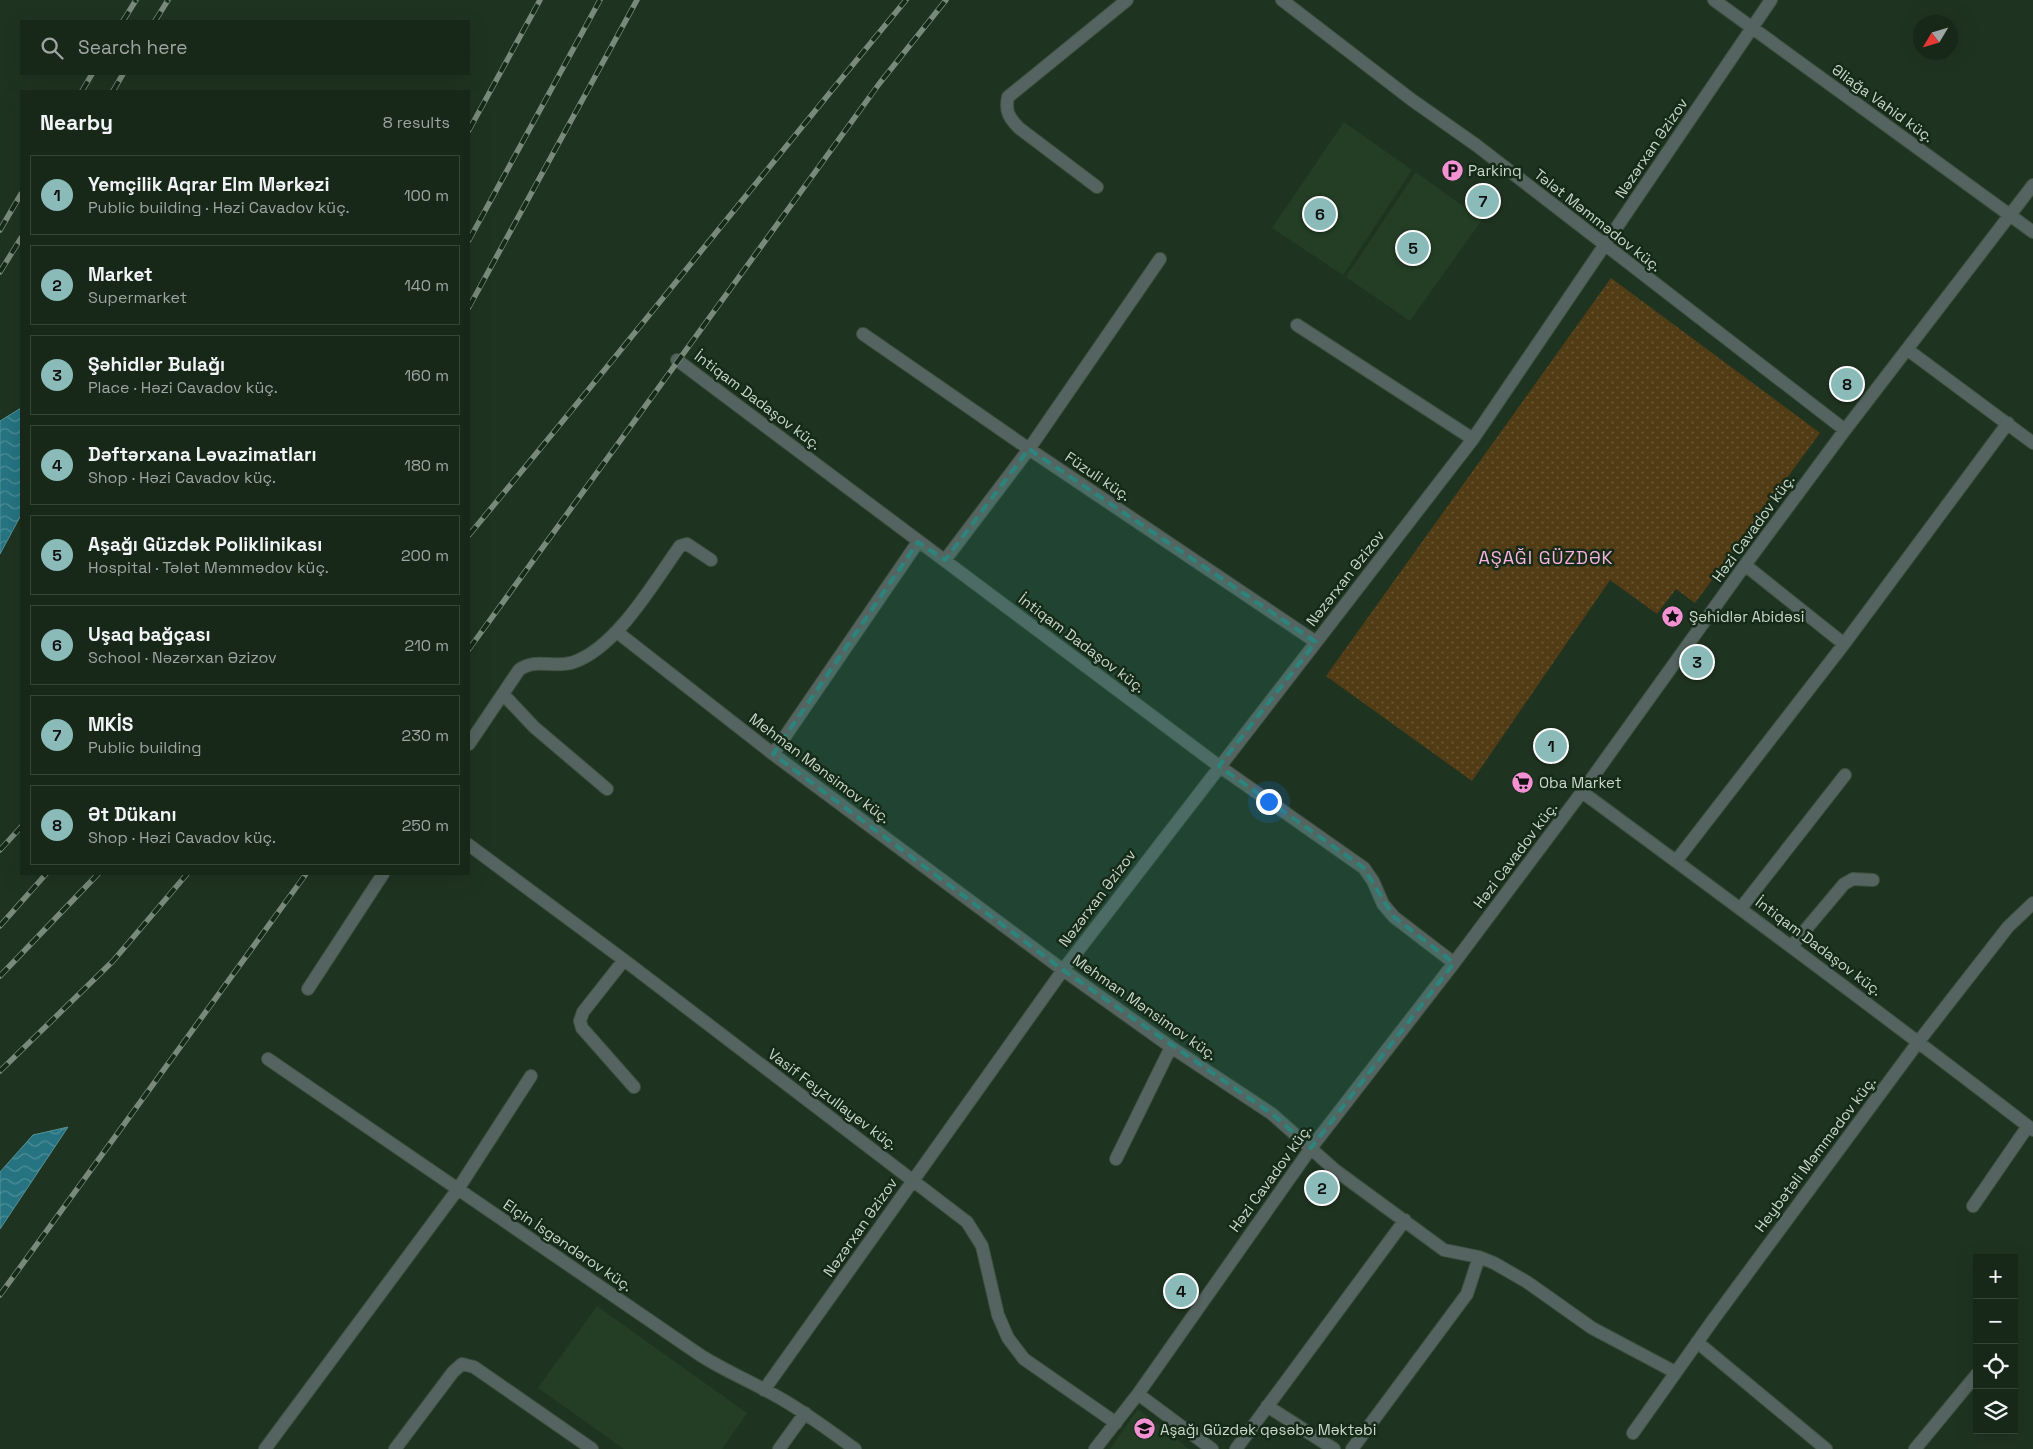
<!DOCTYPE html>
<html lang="en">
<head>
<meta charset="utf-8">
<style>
  body { margin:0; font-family:"Space Grotesk",sans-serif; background:#243325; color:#f1f3f6 }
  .controls { position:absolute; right:15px; bottom:15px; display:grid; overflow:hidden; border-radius:0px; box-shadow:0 5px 20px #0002 }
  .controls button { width:45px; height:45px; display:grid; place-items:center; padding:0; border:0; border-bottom:1px solid #364437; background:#172718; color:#f1f3f6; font:25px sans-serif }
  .compass { position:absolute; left:1913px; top:15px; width:45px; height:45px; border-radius:50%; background:#172718; box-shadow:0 5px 20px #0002; rotate:232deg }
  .you { position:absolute; left:1268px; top:801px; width:18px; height:18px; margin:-12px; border:4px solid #fff; border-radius:50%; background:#1a73e8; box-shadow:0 0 0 8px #1a73e833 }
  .badge { display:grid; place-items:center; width:32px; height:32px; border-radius:50%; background:#8bbbb9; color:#111; font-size:16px; font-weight:700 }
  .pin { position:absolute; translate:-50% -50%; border:2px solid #fff; box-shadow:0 1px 5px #0006 }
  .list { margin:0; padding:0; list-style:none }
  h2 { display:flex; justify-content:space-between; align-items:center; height:65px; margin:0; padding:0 20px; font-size:21px }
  h2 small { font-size:16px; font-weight:400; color:#9ea5a2 }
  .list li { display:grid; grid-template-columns:32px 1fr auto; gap:15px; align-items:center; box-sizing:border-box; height:80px; margin:0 10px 10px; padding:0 10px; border:1px solid #364437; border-radius:0px }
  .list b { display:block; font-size:19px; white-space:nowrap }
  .list p { margin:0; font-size:16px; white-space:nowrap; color:#9ea5a2 }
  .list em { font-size:16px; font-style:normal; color:#9ea5a2 }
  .icon { flex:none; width:28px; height:28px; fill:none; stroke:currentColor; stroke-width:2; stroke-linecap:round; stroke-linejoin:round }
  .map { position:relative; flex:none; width:2033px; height:1449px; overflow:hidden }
  .search { position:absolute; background:#172718; box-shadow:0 5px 20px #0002; left:20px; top:20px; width:450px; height:55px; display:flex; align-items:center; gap:12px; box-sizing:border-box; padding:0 18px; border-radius:0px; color:#9ea5a2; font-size:19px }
  .panel { position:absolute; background:#172718; box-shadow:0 5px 20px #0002; left:20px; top:90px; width:450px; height:785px; border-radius:0px }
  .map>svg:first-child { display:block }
  .built { fill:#233e25 }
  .grass { fill:url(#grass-dots) }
  .water { fill:url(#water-waves); stroke:#579298 }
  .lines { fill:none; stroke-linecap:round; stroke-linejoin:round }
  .minor-casing { stroke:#3e513f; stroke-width:14 }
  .minor { stroke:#556460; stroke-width:12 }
  .rail-casing { stroke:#798a7a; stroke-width:5.5 }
  .rail { stroke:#152a17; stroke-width:4; stroke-dasharray:11; stroke-linecap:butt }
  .marked { fill:#2b857c; fill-opacity:0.2; stroke:#2b857c; stroke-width:4; stroke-dasharray:10 6; stroke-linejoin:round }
  .labels { text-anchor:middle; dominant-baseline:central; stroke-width:5; stroke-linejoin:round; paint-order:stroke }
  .street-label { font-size:15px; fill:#cad7ca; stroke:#152a17 }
  .poi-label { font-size:15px; fill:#cad7ca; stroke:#152a17; text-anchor:start }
  .quarter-label { font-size:18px; letter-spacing:1px; fill:#f9b2df; stroke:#152a17 }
</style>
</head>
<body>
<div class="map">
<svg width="2033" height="1449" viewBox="0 0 2033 1449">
  <defs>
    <pattern id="grass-dots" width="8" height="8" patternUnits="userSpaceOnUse" patternTransform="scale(1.25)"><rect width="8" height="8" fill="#513c15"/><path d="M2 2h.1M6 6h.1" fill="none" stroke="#695736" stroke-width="1.8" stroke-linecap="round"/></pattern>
    <pattern id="water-waves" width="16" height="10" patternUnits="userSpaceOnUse" patternTransform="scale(1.25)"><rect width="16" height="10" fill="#267482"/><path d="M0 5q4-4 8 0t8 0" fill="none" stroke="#4e8d98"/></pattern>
  </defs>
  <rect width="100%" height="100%" fill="#1f3420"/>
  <path class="built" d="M 1344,122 L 1412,170 L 1343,275 L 1272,228 Z
    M 1416,172 L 1482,220 L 1410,321 L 1346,277 Z
    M 597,1306 L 747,1413 L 722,1449 L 624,1449 L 538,1388 Z
    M 1138,1409 L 1189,1449 L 1110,1449 Z"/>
  <path class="grass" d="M 1611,278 L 1820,433 L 1695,603 L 1676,589 L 1657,614 L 1610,580 L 1472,781 L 1326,676 Z"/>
  <path class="water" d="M 21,408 L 21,515 L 0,554 L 0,421 Z
    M 68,1127 L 0,1229 L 0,1172 L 33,1135 Z"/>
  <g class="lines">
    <defs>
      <path id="minor" d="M 1282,0 L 1412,100 L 1476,145 L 1845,430
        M 1714,0 L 2033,232
        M 1097,187 L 1019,128 C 1009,118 1005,111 1008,97 L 1127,0
        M 1297,325 L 1473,439
        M 863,334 L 1029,449 L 1316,642
        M 1908,350 L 2033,443
        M 677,360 L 1219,766 L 1364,868 L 1373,881 L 1383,904 L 1394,917 L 1454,963
        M 945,560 L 1029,449 L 1160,259
        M 1745,565 L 1844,644
        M 617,632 L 773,754 L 1063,970 L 1171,1047 L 1272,1114 L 1335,1170 L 1444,1250 L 1479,1257 L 1494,1263 L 1527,1282 L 1592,1328 L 1675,1372
        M 503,694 L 534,727 L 607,789
        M 469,744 L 519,670 C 536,657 555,669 574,662 C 617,647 654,582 680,546 L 687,544 L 711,560
        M 773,754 L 918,542
        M 1582,792 C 1733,903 1884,1015 2033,1130
        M 469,845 L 624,960 L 967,1222 L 982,1246 L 998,1315 L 1008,1338 L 1024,1359 L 1116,1423
        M 1676,861 L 1844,644 L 2008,423
        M 1741,908 L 1845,775
        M 1791,947 L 1844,884 L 1853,879 L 1873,880
        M 624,960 L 583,1012 L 580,1021 L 582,1028 L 634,1087
        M 308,989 L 383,874
        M 268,1059 L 700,1355 C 725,1371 752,1382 778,1397 C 805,1412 830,1431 855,1449
        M 1116,1159 L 1171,1047
        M 1973,1206 L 2028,1126
        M 1697,1342 L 1826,1449
        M 764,1390 L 1063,970 L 1473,439 L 1771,0
        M 1138,1394 L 1212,1449
        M 1267,1406 L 1334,1449
        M 1633,1433 L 1713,1320 L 1919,1041 L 2008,927 L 2033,903
        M 265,1449 L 458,1189 L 531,1076
        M 395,1449 L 453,1372 L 462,1364 L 474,1367 L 592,1449
        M 779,1449 L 805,1413
        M 1095,1449 L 1138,1394 L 1311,1148 L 1454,963 L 1582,792 L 1745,565 L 1845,430 L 2033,185
        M 1236,1449 L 1405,1220
        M 1352,1449 L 1467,1294 L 1479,1257
        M 1915,1449 L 1977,1374"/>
    </defs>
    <use href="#minor" class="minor-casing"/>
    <use href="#minor" class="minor"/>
    <defs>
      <path id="rail" d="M 123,21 L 136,0
        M 155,21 L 168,0
        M 82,91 L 92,74
        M 113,91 L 123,74
        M 469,130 L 540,0
        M 0,230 L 21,194
        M 469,240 L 600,0
        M 0,272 L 21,238
        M 469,307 L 637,0
        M 469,535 C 616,358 759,178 906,0
        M 469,649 L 879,84 L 946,0
        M 0,850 L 21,827
        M 0,926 L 46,874
        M 0,976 L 98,874
        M 0,1071 L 113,961 L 187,874
        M 0,1295 L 306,874"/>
    </defs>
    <use href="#rail" class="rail-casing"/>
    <use href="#rail" class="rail"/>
  </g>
  <path class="marked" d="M 1029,449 L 1316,642 L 1219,766 L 1364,868 L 1394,917 L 1454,963 L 1311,1148 L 1272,1114 L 1063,970 L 773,754 L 918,542 L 945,560 Z"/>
  <defs>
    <symbol id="parking-disc" viewBox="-11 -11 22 22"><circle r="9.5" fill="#f491d3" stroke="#152a17"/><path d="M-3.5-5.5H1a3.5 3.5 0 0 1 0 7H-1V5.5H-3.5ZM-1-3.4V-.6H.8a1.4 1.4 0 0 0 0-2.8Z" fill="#111"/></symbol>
    <symbol id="sight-disc" viewBox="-11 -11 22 22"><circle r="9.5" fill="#f491d3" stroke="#152a17"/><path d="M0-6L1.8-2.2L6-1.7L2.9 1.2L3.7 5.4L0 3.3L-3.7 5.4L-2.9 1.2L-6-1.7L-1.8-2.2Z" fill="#111"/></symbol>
    <symbol id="supermarket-disc" viewBox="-11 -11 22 22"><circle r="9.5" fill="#f491d3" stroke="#152a17"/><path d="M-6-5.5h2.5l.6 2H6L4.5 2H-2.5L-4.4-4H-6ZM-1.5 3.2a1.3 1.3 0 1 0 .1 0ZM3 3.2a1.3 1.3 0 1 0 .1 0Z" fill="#111"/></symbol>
    <symbol id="school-disc" viewBox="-11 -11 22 22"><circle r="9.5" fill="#f491d3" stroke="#152a17"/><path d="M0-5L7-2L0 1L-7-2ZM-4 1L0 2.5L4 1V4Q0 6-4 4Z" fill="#111"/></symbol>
  </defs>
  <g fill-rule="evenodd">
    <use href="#parking-disc" x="1440" y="158" width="25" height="25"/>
    <use href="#sight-disc" x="1660" y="604" width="25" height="25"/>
    <use href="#supermarket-disc" x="1510" y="770" width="25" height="25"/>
    <use href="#school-disc" x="1132" y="1416" width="25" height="25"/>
  </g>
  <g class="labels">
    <g class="street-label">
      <text transform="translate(1883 103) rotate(36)">Əliağa Vahid küç.</text>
      <text transform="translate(1651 148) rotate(-56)">Nəzərxan Əzizov</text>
      <text transform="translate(1598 220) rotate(38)">Tələt Məmmədov küç.</text>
      <text transform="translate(758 400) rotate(37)">İntiqam Dadaşov küç.</text>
      <text transform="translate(1098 476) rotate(34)">Füzuli küç.</text>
      <text transform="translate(1753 528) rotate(-54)">Həzi Cavadov küç.</text>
      <text transform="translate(1345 578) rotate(-52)">Nəzərxan Əzizov</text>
      <text transform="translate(1082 643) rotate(37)">İntiqam Dadaşov küç.</text>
      <text transform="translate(820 768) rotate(37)">Mehman Mənsimov küç.</text>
      <text transform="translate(1515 855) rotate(-53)">Həzi Cavadov küç.</text>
      <text transform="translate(1097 898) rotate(-53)">Nəzərxan Əzizov</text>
      <text transform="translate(1819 946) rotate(37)">İntiqam Dadaşov küç.</text>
      <text transform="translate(1145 1007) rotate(35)">Mehman Mənsimov küç.</text>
      <text transform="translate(833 1099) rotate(37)">Vasif Feyzullayev küç.</text>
      <text transform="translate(1815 1154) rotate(-53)">Heybətəli Məmmədov küç.</text>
      <text transform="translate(1270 1178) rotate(-54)">Həzi Cavadov küç.</text>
      <text transform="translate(860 1227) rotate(-55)">Nəzərxan Əzizov</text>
      <text transform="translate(568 1245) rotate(34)">Elçin İsgəndərov küç.</text>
    </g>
    <g class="poi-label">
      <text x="1468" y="170">Parkinq</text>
      <text x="1689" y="616">Şəhidlər Abidəsi</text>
      <text x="1539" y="782">Oba Market</text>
      <text x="1160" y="1429">Aşağı Güzdək qəsəbə Məktəbi</text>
    </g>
    <g class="quarter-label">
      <text x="1546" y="557">AŞAĞI GÜZDƏK</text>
    </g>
  </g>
</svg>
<div class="controls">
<button>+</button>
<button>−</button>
<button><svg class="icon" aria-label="locate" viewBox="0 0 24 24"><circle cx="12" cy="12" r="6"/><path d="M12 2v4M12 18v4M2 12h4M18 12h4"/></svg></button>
<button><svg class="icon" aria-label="layers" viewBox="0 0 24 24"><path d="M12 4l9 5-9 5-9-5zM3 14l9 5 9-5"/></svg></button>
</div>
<svg class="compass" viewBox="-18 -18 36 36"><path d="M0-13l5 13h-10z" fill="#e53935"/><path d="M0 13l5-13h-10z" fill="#9ea5a2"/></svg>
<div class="you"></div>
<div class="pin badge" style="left:1551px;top:746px">1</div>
<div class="pin badge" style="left:1322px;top:1188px">2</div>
<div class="pin badge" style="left:1697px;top:662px">3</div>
<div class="pin badge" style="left:1181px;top:1291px">4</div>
<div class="pin badge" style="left:1413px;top:248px">5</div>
<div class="pin badge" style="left:1320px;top:214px">6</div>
<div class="pin badge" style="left:1483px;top:201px">7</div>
<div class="pin badge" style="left:1847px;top:384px">8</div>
<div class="search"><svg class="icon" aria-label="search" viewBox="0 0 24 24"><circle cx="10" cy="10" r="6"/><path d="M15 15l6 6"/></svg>Search here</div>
<section class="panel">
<h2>Nearby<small>8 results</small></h2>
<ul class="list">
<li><span class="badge">1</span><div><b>Yemçilik Aqrar Elm Mərkəzi</b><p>Public building · Həzi Cavadov küç.</p></div><em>100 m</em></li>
<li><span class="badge">2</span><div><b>Market</b><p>Supermarket</p></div><em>140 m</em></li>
<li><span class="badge">3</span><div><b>Şəhidlər Bulağı</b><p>Place · Həzi Cavadov küç.</p></div><em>160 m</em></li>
<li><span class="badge">4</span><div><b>Dəftərxana Ləvazimatları</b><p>Shop · Həzi Cavadov küç.</p></div><em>180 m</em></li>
<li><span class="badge">5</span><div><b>Aşağı Güzdək Poliklinikası</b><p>Hospital · Tələt Məmmədov küç.</p></div><em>200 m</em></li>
<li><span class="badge">6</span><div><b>Uşaq bağçası</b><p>School · Nəzərxan Əzizov</p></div><em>210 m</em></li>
<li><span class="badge">7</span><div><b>MKİS</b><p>Public building</p></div><em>230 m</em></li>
<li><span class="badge">8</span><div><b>Ət Dükanı</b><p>Shop · Həzi Cavadov küç.</p></div><em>250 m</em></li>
</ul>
</section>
</div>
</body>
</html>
